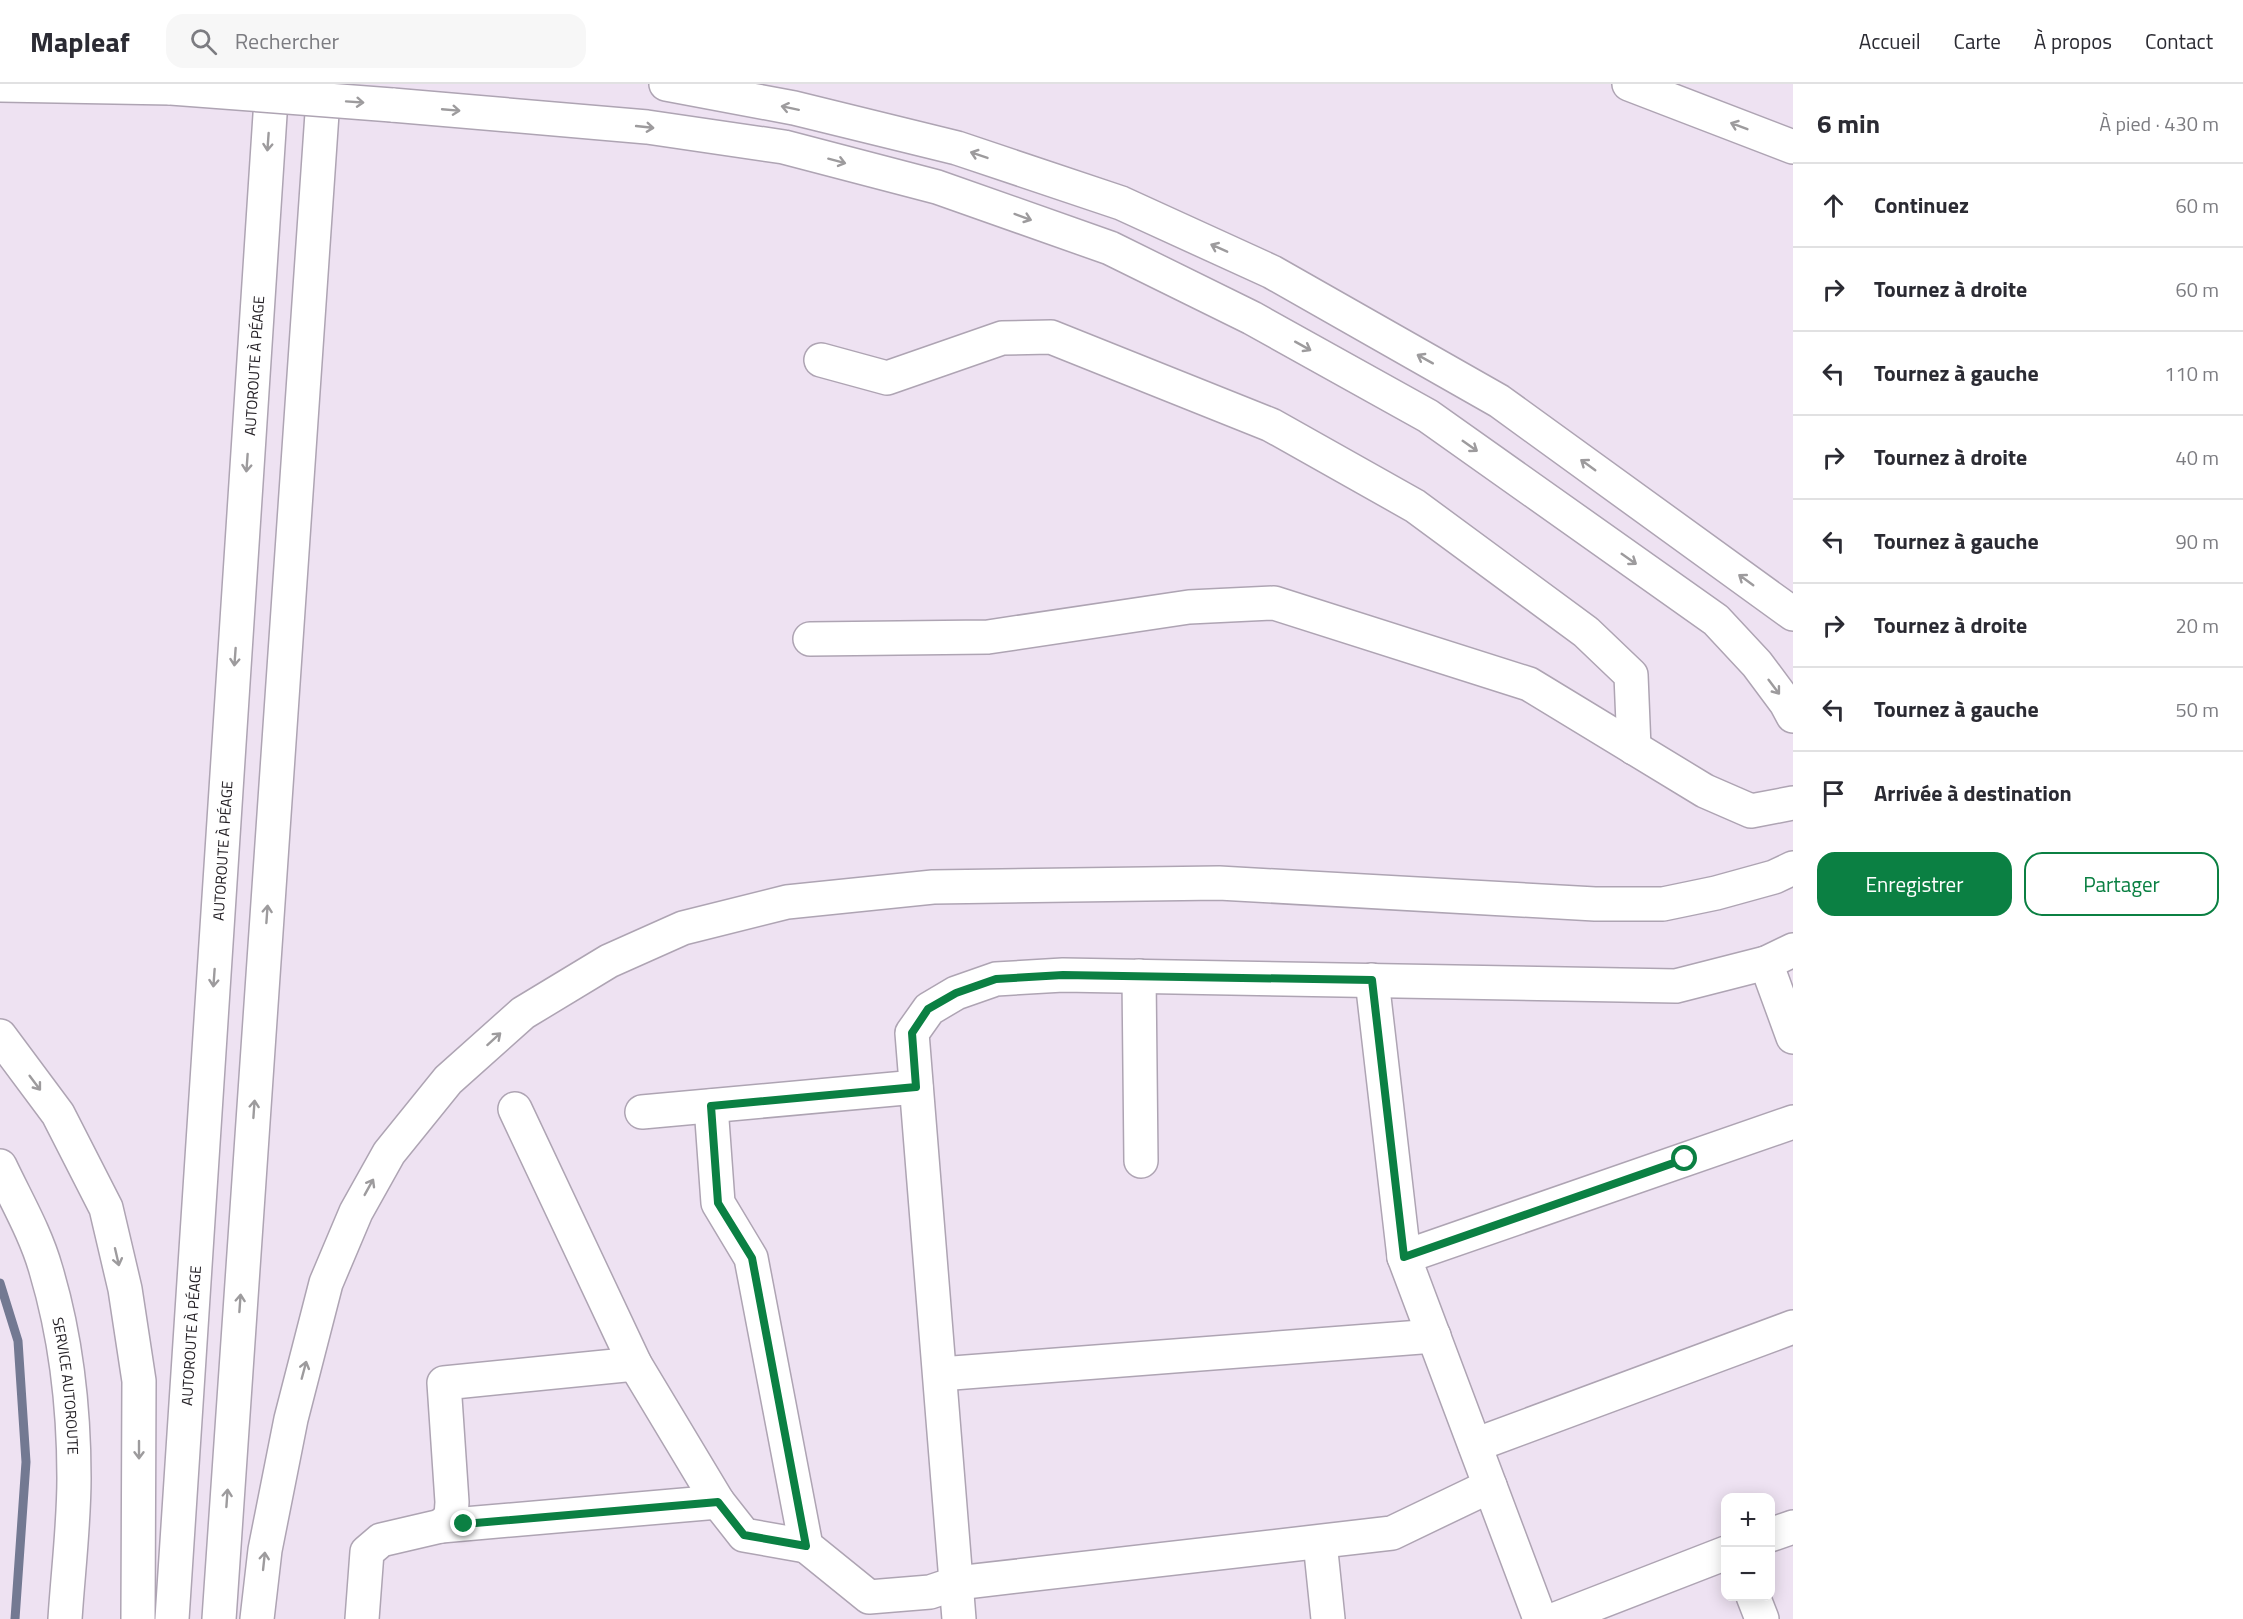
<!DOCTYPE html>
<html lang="fr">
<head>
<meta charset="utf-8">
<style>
  body { margin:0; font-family:"Titillium Web",sans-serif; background:#f7f7f7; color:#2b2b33 }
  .controls { position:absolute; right:18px; bottom:18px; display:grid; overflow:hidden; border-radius:12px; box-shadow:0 3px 15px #0003 }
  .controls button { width:54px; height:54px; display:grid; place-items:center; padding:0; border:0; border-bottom:2px solid #e1e1e2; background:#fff; color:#2b2b33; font:30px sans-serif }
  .stop { position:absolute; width:18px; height:18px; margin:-14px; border:4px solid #0b8043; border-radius:50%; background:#fff }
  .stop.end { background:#0b8043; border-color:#fff; box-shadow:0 2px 6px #0008 }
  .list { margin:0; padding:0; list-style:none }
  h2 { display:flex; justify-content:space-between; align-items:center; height:78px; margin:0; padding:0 24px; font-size:26px }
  h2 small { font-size:20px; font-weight:400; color:#7c7c81 }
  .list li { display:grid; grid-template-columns:39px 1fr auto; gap:18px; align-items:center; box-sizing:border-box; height:84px; padding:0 24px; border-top:2px solid #e1e1e2 }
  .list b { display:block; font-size:22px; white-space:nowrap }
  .list em { font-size:20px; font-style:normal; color:#7c7c81 }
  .actions { display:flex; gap:12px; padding:18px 24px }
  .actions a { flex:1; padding:14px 0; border:2px solid #0b8043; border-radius:18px; text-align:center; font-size:21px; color:#0b8043 }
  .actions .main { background:#0b8043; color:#fff }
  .icon { flex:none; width:33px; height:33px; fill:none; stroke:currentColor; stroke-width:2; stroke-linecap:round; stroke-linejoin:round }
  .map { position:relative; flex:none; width:1793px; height:1535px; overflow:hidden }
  header { display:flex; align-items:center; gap:36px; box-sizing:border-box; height:84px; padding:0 30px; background:#fff; border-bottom:2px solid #e1e1e2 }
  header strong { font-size:28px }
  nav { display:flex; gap:33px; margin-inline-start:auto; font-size:21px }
  .search { width:420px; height:54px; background:#f7f7f7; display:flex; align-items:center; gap:15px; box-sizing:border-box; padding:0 21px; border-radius:18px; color:#7c7c81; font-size:22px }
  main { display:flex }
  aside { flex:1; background:#fff }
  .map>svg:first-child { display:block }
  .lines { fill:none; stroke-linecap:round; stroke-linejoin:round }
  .stream { stroke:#737992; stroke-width:9 }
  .minor-casing { stroke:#aea4b3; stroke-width:36 }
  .major-casing { stroke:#aea4b3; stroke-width:36 }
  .highway-casing { stroke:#aea4b3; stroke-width:36 }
  .minor { stroke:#fff; stroke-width:33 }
  .major { stroke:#fff; stroke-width:33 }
  .highway { stroke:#fff; stroke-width:33 }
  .major-bridge-casing { stroke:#aea4b3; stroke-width:36; stroke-linecap:butt }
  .major-bridge { stroke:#fff; stroke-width:33 }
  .oneway { stroke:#9d9b9d }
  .route { stroke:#0b8043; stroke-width:8 }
  .labels { text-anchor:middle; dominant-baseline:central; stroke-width:4.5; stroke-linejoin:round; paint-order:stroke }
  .street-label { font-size:15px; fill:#252126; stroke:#fff }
</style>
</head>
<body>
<header>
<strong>Mapleaf</strong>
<div class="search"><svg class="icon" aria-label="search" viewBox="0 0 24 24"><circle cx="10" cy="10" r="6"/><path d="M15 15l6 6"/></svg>Rechercher</div>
<nav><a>Accueil</a><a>Carte</a><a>À propos</a><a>Contact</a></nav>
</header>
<main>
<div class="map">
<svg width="1793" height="1535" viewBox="0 0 1793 1535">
  <rect width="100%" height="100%" fill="#eee2f2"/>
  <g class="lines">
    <path class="stream" d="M 0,1199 L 18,1257 L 26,1378 L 15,1535"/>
    <defs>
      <g id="minor">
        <path d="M 821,276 L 887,294 L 1002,254 L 1051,253 L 1271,341 L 1415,422 L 1586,548 L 1631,591 L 1634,664"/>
        <path d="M 810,555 L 988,553 L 1189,523 L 1274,519 L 1529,600 L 1705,707 L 1751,727 L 1793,719"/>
        <path d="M 1766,879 L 1793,953"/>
        <path d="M 1139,892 L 1141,1077"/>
        <path d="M 1372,896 L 1404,1173 L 1540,1535"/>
        <path d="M 711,1022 L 718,1119 L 751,1174 L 806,1462 L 869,1513 L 930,1508 L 957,1499 L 1392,1449 L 1490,1402"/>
        <path d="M 515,1025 L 635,1280 L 718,1418 L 744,1451 L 806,1462"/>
        <path d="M 642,1028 L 916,1003"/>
        <path id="s1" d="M 0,1082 C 16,1116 36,1150 46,1186 C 66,1253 74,1324 74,1394 C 74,1441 68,1488 65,1535"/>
        <path d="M 1404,1173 L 1793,1038"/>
        <path d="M 940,1290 L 1434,1252"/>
        <path d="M 1475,1361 L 1793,1243"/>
        <path d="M 441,1442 L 718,1418"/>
        <path d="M 1770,1451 L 1793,1443"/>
        <path d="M 1320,1458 L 1328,1535"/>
        <path d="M 1753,1512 L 1762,1535"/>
        <path d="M 362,1535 L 367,1468 L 381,1456 L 441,1442 L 451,1433 L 452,1418 L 444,1299 L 635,1280"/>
        <path d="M 959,1535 L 912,949 L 929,925 L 956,909 L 996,895 L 1063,891 L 1676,902 L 1766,879 L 1793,866"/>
        <path d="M 1556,1535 L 1726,1469"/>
      </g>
      <path id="major" d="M 666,0 L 794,24 L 957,64 L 1121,119 L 1272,188 L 1499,317 L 1793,530
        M 0,1 L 171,4
        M 392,21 L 647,43 L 784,63 L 937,103 L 1110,164 L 1252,234 L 1428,332 L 1716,536 L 1757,580 L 1786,619 L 1793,632"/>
      <g id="highway">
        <path d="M 1629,0 L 1793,63"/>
        <path d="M 0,952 L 58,1030 L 106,1124 L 125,1205 L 139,1297 L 138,1535"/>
        <path id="s2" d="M 172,1535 L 272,0"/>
        <path d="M 219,1535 L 324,0"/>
        <path d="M 257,1535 L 265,1466 L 291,1335 L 326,1199 L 356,1128 L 389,1069 L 448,996 L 523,929 L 609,877 L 683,844 L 787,818 L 933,803 L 1219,799 L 1595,820 L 1663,820 L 1716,809 L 1774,793 L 1793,784"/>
      </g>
    </defs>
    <use href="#minor" class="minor-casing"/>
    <use href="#major" class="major-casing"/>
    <use href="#highway" class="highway-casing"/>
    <use href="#minor" class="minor"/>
    <use href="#major" class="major"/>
    <use href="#highway" class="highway"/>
    <defs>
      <path id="major-bridge" d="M 171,4 L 392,21"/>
    </defs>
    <use href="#major-bridge" class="major-bridge-casing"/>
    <use href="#major-bridge" class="major-bridge"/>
  </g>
  <defs><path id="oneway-shaft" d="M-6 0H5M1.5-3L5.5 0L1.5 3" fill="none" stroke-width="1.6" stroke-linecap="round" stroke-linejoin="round" transform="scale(1.5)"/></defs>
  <g class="oneway">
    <use href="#oneway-shaft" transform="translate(355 18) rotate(4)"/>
    <use href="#oneway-shaft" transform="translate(790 24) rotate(-168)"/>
    <use href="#oneway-shaft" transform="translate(451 26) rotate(5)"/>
    <use href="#oneway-shaft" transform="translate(1739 42) rotate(-159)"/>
    <use href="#oneway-shaft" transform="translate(645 43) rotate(6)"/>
    <use href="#oneway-shaft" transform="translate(268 58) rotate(94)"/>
    <use href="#oneway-shaft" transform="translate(979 71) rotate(-161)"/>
    <use href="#oneway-shaft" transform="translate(837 77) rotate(15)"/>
    <use href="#oneway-shaft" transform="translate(1023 133) rotate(20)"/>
    <use href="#oneway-shaft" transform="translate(1219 164) rotate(-156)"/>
    <use href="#oneway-shaft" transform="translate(1303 262) rotate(29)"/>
    <use href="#oneway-shaft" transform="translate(1425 275) rotate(-151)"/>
    <use href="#oneway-shaft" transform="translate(1470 362) rotate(35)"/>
    <use href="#oneway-shaft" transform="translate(247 379) rotate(94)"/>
    <use href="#oneway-shaft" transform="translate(1588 381) rotate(-144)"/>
    <use href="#oneway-shaft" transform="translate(1629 475) rotate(35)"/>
    <use href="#oneway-shaft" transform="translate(1746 496) rotate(-144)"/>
    <use href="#oneway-shaft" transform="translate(235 573) rotate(94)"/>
    <use href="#oneway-shaft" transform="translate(1774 603) rotate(53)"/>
    <use href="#oneway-shaft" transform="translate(267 830) rotate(-86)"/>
    <use href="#oneway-shaft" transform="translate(214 894) rotate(94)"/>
    <use href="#oneway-shaft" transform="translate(494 955) rotate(-42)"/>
    <use href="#oneway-shaft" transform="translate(35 999) rotate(53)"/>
    <use href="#oneway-shaft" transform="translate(254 1025) rotate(-86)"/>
    <use href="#oneway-shaft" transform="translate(369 1103) rotate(-61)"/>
    <use href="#oneway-shaft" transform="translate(117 1173) rotate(77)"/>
    <use href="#oneway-shaft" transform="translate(240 1219) rotate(-86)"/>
    <use href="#oneway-shaft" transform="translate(304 1286) rotate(-75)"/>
    <use href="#oneway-shaft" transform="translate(139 1366) rotate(90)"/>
    <use href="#oneway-shaft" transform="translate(227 1414) rotate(-86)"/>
    <use href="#oneway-shaft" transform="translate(264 1477) rotate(-84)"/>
  </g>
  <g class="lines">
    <path class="route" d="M 464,1440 L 718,1418 L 744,1451 L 806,1462 L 752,1174 L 718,1119 L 711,1022 L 916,1003 L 912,949 L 928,925 L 956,909 L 996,895 L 1063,891 L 1372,896 L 1404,1173 L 1685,1075"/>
  </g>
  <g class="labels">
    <g class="street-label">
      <text stroke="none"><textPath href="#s2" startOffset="1256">AUTOROUTE À PÉAGE</textPath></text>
      <text stroke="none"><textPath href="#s2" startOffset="770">AUTOROUTE À PÉAGE</textPath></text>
      <text stroke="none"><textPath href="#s2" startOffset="284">AUTOROUTE À PÉAGE</textPath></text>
      <text stroke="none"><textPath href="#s1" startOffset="232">SERVICE AUTOROUTE</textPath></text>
    </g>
  </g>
</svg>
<div class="controls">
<button>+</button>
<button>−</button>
</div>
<div class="stop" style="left:1685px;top:1075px"></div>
<div class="stop end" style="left:464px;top:1440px"></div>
</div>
<aside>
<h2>6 min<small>À pied · 430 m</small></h2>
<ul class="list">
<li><svg class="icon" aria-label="ahead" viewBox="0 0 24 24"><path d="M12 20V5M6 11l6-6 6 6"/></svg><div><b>Continuez</b></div><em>60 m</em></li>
<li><svg class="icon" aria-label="right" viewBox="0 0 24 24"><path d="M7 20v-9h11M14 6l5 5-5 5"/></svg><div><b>Tournez à droite</b></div><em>60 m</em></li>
<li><svg class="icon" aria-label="left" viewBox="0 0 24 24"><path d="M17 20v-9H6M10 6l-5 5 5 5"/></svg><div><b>Tournez à gauche</b></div><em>110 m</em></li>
<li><svg class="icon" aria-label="right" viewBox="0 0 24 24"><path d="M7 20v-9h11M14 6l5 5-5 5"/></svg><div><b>Tournez à droite</b></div><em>40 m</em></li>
<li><svg class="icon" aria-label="left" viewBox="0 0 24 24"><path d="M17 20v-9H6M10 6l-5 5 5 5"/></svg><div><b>Tournez à gauche</b></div><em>90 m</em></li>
<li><svg class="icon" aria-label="right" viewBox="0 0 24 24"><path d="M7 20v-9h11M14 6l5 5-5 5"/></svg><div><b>Tournez à droite</b></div><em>20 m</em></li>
<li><svg class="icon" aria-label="left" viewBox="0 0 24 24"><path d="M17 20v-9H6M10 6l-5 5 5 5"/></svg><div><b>Tournez à gauche</b></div><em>50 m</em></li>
<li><svg class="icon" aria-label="arrive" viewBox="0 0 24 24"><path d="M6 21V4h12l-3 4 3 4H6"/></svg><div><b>Arrivée à destination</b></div></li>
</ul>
<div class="actions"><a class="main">Enregistrer</a><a>Partager</a></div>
</aside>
</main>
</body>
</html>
